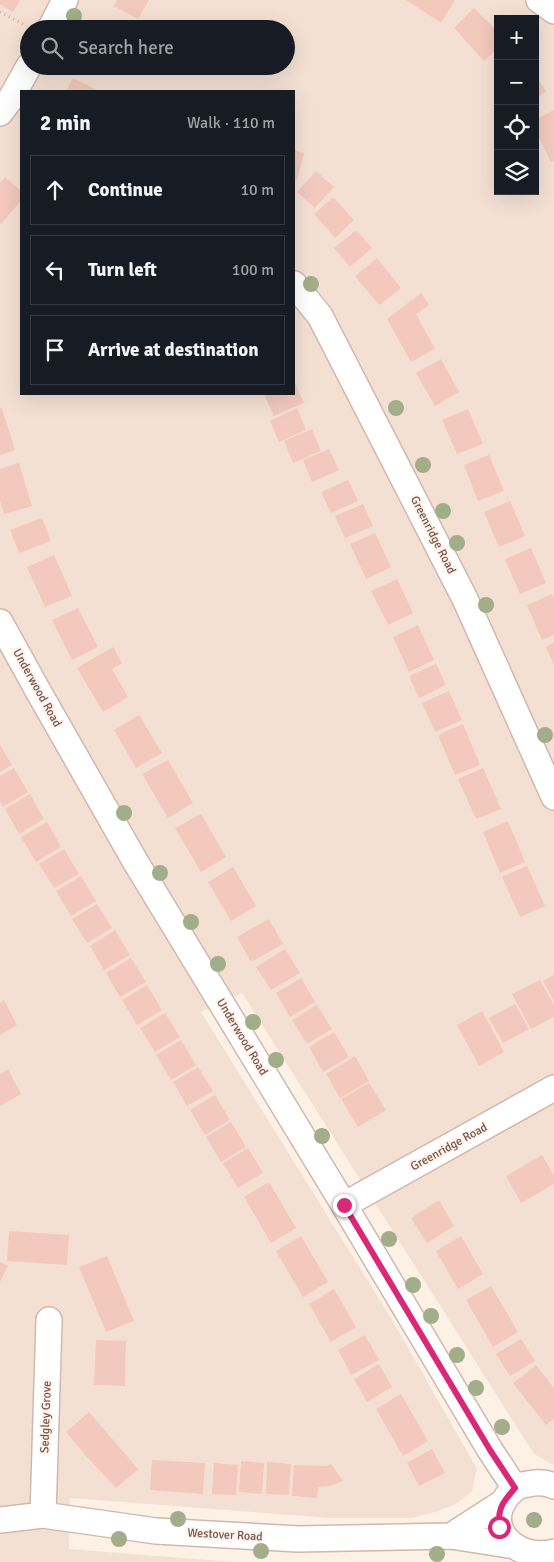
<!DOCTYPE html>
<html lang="en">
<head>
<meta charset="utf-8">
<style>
  body { margin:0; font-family:Signika,sans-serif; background:#242831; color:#f1f3f6 }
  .controls { position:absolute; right:15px; top:15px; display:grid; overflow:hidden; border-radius:0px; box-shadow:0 5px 20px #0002 }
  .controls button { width:45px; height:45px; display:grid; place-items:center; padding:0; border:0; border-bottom:1px solid #363941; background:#171b24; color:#f1f3f6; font:25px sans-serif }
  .stop { position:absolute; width:15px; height:15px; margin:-11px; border:4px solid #db2777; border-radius:50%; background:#fff }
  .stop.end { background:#db2777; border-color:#fff; box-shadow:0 1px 5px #0008 }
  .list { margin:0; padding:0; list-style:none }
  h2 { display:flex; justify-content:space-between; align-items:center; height:65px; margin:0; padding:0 20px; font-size:21px }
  h2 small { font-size:16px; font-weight:400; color:#9ea1a6 }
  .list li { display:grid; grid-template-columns:32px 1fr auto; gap:15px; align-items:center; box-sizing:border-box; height:70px; margin:0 10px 10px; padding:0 10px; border:1px solid #363941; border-radius:0px }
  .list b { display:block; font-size:19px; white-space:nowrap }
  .list em { font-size:16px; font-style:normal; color:#9ea1a6 }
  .icon { flex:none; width:28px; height:28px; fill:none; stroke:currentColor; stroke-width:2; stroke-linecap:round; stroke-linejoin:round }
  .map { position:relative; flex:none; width:554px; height:1562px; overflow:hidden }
  .search { position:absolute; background:#171b24; box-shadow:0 5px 20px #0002; left:20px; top:20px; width:275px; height:55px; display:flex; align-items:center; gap:12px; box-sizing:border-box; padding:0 18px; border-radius:28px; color:#9ea1a6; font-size:19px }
  .panel { position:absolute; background:#171b24; box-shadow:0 5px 20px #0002; left:20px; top:90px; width:275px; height:305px; border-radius:0px }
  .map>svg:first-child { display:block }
  .residential { fill:#f4e0d3; fill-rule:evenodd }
  .building { fill:#f2c9bc }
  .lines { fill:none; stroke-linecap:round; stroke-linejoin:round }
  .minor-casing { stroke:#d0b8ad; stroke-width:28 }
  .path { stroke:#d7ac9f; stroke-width:3; stroke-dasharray:1 4; stroke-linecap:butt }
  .minor { stroke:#fff; stroke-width:25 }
  .tree { fill:#a2ad89 }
  .route { stroke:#db2777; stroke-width:6 }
  .labels { text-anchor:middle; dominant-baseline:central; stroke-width:4; stroke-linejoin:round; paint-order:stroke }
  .street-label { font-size:12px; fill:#765249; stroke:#fff4eb }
</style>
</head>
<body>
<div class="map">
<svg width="554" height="1562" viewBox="0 0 554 1562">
  <rect width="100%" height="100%" fill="#fdf0e5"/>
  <path class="residential" d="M 0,0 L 554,0 L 554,1465 L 534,1454 L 242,993 L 201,1012 L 394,1323 L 477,1469 L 472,1491 L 456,1504 L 435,1512 L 411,1518 L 330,1518 L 70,1498 L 69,1549 L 233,1562 L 0,1562 ZM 498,19 L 535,19 L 535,191 L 498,191 ZM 29,29 L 286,29 L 286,66 L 29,66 ZM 21,91 L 294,91 L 294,394 L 21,394 Z"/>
  <path class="building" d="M 0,0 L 20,0 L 13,12 L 0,4 Z
    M 117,0 L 149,0 L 138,19 L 114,6 Z
    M 406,0 L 455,0 L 441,23 Z
    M 474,8 L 498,32 L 498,48 L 484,61 L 454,28 Z
    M 535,75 L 546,91 L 535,99 Z
    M 73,78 L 99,91 L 66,91 Z
    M 554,110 L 554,161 L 551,162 L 535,130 L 535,120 Z
    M 294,150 L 304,153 L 297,180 L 294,179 Z
    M 316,171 L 334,187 L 315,208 L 297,192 Z
    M 5,177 L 21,191 L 21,201 L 1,224 L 0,223 L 0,183 Z
    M 333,197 L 354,220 L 335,238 L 314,214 Z
    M 356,230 L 372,248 L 350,267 L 334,248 Z
    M 377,258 L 401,288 L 379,305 L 355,276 Z
    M 421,293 L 429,305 L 416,314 L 435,349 L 411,362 L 387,319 Z
    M 441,359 L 459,392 L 435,406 L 416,373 Z
    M 294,381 L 304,403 L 274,416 L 264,394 L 294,394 Z
    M 0,408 L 2,408 L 15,450 L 0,455 Z
    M 297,408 L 306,430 L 279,442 L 270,421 Z
    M 468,409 L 483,444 L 457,454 L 442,420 Z
    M 312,429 L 321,451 L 293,463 L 284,441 Z
    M 329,449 L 339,470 L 312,482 L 303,460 Z
    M 489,455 L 504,491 L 478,501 L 464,465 Z
    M 19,463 L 32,506 L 4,514 L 0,501 L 0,469 Z
    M 348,480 L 358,501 L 331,513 L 321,492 Z
    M 510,501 L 525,536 L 499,547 L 484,512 Z
    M 363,504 L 373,526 L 345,538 L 335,516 Z
    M 42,518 L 51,541 L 19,553 L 10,530 Z
    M 375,533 L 391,567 L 366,579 L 350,544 Z
    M 531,548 L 546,583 L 520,594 L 505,559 Z
    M 54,555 L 72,596 L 45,607 L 27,567 Z
    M 397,579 L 413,613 L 388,625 L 371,591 Z
    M 552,594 L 554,598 L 554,635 L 542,640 L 527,605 Z
    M 78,608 L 98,647 L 72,660 L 52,620 Z
    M 418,625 L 434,660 L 409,672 L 393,637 Z
    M 554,643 L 554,665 L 546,647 Z
    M 113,647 L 122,663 L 112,669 L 128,697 L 103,712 L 77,668 Z
    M 436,664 L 446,685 L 419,698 L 409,676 Z
    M 449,691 L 462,720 L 435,732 L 422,703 Z
    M 139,715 L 162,753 L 136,768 L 114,730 Z
    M 463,724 L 480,765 L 455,775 L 438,735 Z
    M 0,745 L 12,765 L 0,772 Z
    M 168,760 L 193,803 L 168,818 L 142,774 Z
    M 14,768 L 28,792 L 3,807 L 0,802 L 0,776 Z
    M 483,768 L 501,809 L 476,819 L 458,779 Z
    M 30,794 L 44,819 L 19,834 L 5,809 Z
    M 201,814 L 226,857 L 201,872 L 175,828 Z
    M 508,821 L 525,862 L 500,873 L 483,832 Z
    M 47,822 L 61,847 L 36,862 L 21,837 Z
    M 64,849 L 79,874 L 54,888 L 39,864 Z
    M 527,866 L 545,906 L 520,917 L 502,877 Z
    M 233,867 L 256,906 L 231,921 L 208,882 Z
    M 81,876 L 96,901 L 71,916 L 56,891 Z
    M 97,904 L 112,928 L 87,943 L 72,919 Z
    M 269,919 L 283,944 L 251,962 L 237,937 Z
    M 115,930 L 130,955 L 104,970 L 90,946 Z
    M 285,949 L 300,973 L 271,990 L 256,967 Z
    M 131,958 L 146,982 L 120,997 L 106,973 Z
    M 554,975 L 554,1001 L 543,981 Z
    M 301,978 L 315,1002 L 290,1017 L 276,993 Z
    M 540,980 L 554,1005 L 554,1017 L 531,1029 L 512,994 Z
    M 147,985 L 162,1010 L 137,1025 L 122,1000 Z
    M 4,1000 L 17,1025 L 0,1035 L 0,1003 Z
    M 515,1004 L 529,1029 L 503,1043 L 489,1018 Z
    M 317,1005 L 332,1029 L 307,1044 L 292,1020 Z
    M 482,1011 L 504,1052 L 479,1066 L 457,1025 Z
    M 165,1013 L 180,1037 L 155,1052 L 140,1028 Z
    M 334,1032 L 349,1057 L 323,1072 L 309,1047 Z
    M 181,1040 L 196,1065 L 171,1080 L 156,1055 Z
    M 355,1056 L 369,1081 L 340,1098 L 326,1074 Z
    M 198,1067 L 213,1091 L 187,1106 L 173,1082 Z
    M 8,1069 L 21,1094 L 0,1106 L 0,1074 Z
    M 369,1083 L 386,1110 L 358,1127 L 341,1099 Z
    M 215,1095 L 230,1120 L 205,1135 L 190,1110 Z
    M 231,1122 L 246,1147 L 221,1162 L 206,1137 Z
    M 248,1148 L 263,1173 L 238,1188 L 223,1163 Z
    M 542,1155 L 554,1176 L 554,1184 L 521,1203 L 506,1176 Z
    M 269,1182 L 296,1228 L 271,1243 L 244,1197 Z
    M 439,1200 L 454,1226 L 427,1243 L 411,1218 Z
    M 9,1231 L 69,1235 L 67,1265 L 7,1261 Z
    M 301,1236 L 328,1282 L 303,1297 L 276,1251 Z
    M 461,1236 L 483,1274 L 458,1289 L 436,1251 Z
    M 107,1256 L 134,1321 L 106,1332 L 79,1267 Z
    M 0,1262 L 8,1266 L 0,1282 Z
    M 491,1286 L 518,1332 L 493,1347 L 466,1300 Z
    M 334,1289 L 356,1327 L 331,1342 L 309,1304 Z
    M 365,1335 L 379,1360 L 351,1375 L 338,1350 Z
    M 521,1339 L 535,1361 L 510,1376 L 496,1354 Z
    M 96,1340 L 126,1341 L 125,1386 L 94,1385 Z
    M 379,1364 L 392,1387 L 367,1402 L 354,1379 Z
    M 536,1365 L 554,1388 L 554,1419 L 546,1425 L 513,1383 Z
    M 401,1394 L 428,1441 L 403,1456 L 376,1409 Z
    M 89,1412 L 138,1469 L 116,1488 L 88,1458 L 66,1432 Z
    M 432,1449 L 445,1473 L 419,1486 L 407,1463 Z
    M 152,1460 L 205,1463 L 203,1494 L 150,1490 Z
    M 241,1461 L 264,1463 L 262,1494 L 239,1492 Z
    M 267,1462 L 291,1464 L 289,1495 L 266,1494 Z
    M 214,1463 L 238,1465 L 236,1495 L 212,1494 Z
    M 331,1464 L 343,1481 L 330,1486 L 318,1487 L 317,1498 L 292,1496 L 294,1465 L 326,1466 Z"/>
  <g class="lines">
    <defs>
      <path id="minor" d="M 539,0 L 554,11
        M 50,29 L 65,0
        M 0,113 L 10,100 L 29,66
        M 294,284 L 320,316 L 465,599 L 554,797
        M 0,622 L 37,689 L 135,861 L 344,1205 L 490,1450 L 515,1488
        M 344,1205 L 554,1088
        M 554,1486 C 545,1482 537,1482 528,1484 C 518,1485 515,1488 508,1495 C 481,1528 517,1562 554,1552
        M 43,1515 L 49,1320
        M 0,1520 L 43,1515 L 156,1531 L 298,1539 L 451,1536 L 508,1545
        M 451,1536 L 502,1503"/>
    </defs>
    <use href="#minor" class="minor-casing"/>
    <path class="path" d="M 0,12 L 27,26"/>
    <use href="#minor" class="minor"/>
  </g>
  <g class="tree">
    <circle cx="74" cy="16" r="8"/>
    <circle cx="311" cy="284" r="8"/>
    <circle cx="396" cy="408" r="8"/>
    <circle cx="423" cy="465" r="8"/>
    <circle cx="443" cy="511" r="8"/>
    <circle cx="457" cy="543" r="8"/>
    <circle cx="486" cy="605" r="8"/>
    <circle cx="545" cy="735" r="8"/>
    <circle cx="124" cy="813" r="8"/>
    <circle cx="160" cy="873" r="8"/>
    <circle cx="191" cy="922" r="8"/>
    <circle cx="218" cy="964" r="8"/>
    <circle cx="253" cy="1022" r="8"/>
    <circle cx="276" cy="1060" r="8"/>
    <circle cx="322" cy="1136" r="8"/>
    <circle cx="389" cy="1239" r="8"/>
    <circle cx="413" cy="1285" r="8"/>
    <circle cx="431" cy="1316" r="8"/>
    <circle cx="457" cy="1355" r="8"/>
    <circle cx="476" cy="1388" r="8"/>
    <circle cx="502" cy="1427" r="8"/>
    <circle cx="178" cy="1519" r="8"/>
    <circle cx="534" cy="1520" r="8"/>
    <circle cx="119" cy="1539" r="8"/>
    <circle cx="261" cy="1551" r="8"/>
    <circle cx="437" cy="1554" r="8"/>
  </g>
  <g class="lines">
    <path class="route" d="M 344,1205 L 490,1450 L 515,1488 C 502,1503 498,1508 499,1527"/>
  </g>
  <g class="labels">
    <g class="street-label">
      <text transform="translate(433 535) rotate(63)">Greenridge Road</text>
      <text transform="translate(37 688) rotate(61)">Underwood Road</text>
      <text transform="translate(242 1037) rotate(59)">Underwood Road</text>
      <text transform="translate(449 1147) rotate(-29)">Greenridge Road</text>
      <text transform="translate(46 1417) rotate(-88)">Sedgley Grove</text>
      <text transform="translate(225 1535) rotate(3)">Westover Road</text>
    </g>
  </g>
</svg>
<div class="controls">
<button>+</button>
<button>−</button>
<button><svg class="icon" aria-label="locate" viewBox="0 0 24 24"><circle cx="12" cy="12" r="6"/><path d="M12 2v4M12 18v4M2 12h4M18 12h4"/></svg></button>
<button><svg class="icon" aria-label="layers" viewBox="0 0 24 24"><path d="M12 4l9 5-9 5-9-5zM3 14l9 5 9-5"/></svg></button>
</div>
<div class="stop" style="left:499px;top:1527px"></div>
<div class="stop end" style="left:344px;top:1205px"></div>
<div class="search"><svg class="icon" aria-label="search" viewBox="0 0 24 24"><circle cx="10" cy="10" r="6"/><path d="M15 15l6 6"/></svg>Search here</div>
<section class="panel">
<h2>2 min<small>Walk · 110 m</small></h2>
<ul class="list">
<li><svg class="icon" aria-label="ahead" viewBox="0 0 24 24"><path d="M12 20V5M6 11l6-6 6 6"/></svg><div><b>Continue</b></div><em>10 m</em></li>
<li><svg class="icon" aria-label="left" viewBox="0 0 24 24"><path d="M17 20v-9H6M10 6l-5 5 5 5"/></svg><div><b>Turn left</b></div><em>100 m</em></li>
<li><svg class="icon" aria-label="arrive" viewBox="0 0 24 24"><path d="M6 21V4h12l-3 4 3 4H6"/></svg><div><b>Arrive at destination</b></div></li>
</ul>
</section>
</div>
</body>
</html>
